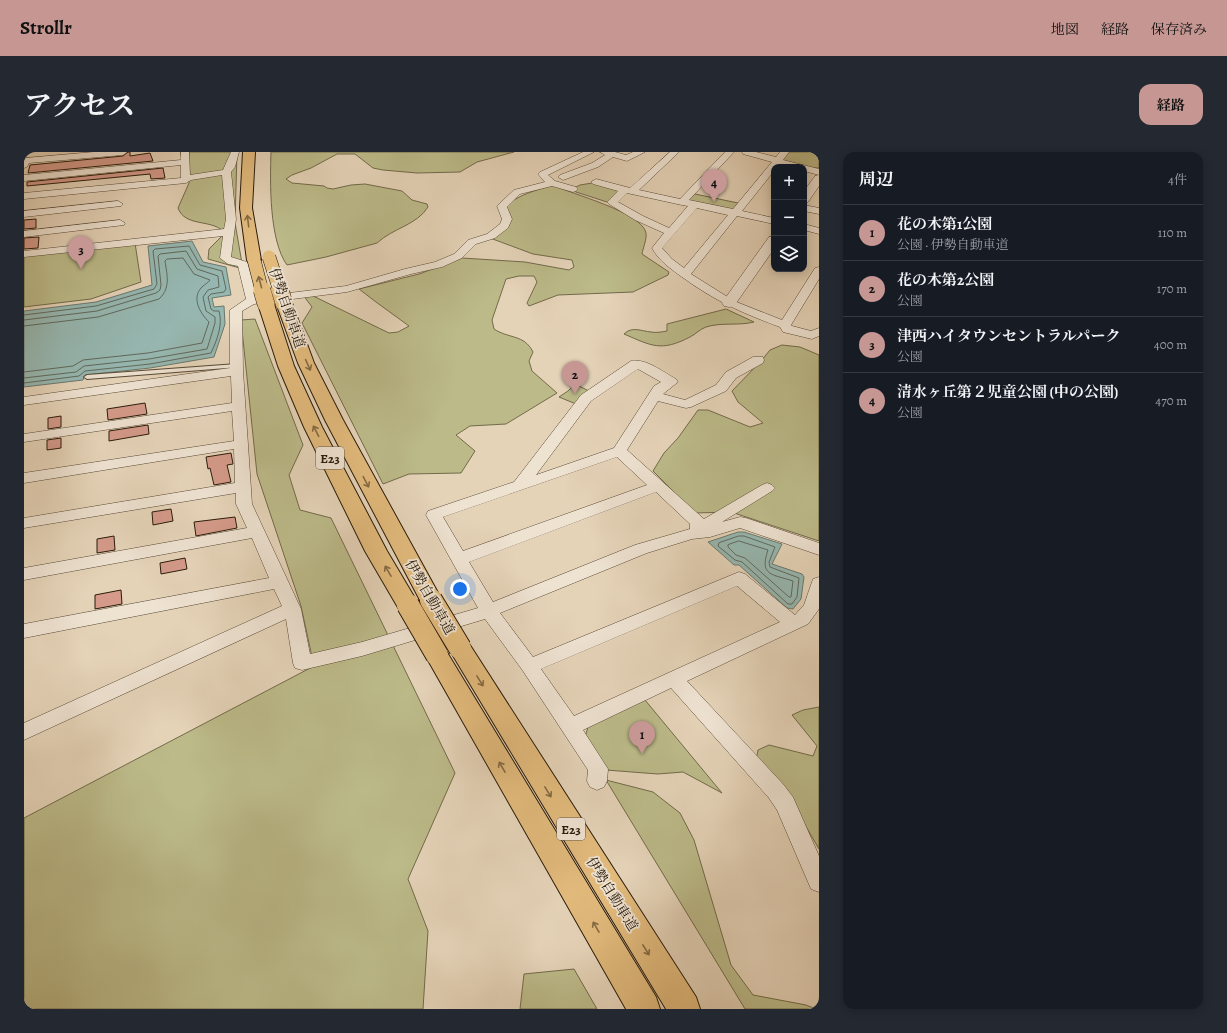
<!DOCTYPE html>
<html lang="ja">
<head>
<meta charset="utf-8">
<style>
  body { margin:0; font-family:Alegreya,"Noto Serif JP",serif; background:#242831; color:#f1f3f6 }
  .controls { position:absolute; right:12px; top:12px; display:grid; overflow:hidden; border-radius:8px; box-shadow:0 2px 10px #0003 }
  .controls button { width:36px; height:36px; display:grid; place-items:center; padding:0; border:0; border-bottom:1px solid #363941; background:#171b24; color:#f1f3f6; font:20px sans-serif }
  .you { position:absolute; left:436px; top:437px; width:14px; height:14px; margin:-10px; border:3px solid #fff; border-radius:50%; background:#1a73e8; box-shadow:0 0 0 6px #1a73e833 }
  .badge { display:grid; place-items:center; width:26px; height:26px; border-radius:50%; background:#c59692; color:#111; font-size:13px; font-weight:700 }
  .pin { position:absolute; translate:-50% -33px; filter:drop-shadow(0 1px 2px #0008) }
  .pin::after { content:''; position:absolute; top:21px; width:14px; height:12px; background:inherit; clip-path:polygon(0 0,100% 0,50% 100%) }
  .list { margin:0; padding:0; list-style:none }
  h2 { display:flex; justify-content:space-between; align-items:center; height:52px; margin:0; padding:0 16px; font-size:17px }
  h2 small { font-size:13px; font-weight:400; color:#9ea1a6 }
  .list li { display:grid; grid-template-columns:26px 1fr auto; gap:12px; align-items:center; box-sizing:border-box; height:56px; padding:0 16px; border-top:1px solid #363941 }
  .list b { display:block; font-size:15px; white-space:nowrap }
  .list p { margin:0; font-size:13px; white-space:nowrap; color:#9ea1a6 }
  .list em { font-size:13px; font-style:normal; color:#9ea1a6 }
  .icon { flex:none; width:22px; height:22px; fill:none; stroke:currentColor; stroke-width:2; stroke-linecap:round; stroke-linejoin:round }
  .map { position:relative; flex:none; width:795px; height:857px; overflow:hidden; border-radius:12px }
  header { display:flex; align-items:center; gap:24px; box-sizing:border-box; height:56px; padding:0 20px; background:#c59692; color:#111 }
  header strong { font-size:19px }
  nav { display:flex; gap:22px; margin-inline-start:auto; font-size:14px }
  .intro { display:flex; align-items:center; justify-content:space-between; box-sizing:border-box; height:96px; padding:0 24px }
  h1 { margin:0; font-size:28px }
  .button { padding:10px 18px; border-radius:12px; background:#c59692; color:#111; font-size:14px; font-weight:700 }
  main { display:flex; gap:24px; padding:0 24px }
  aside { flex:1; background:#171b24; border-radius:12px; box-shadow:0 2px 10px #0003 }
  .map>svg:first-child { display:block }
  .green { fill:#bcba89; stroke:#726a4a }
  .water { fill:#96b7b0; stroke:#6a796e }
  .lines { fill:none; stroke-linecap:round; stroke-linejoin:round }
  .shore { stroke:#60695d; stroke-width:1 }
  .building { fill:#d59a8a; stroke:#291b0a }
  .service-casing { stroke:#584936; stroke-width:2 }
  .minor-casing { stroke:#584936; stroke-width:1 }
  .tertiary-casing { stroke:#584936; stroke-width:1 }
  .motorway-casing { stroke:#291b0a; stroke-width:2 }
  .service { fill:#eee2d1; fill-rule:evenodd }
  .minor { fill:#eee2d1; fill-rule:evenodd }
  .tertiary { fill:#eee2d1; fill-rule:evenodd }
  .motorway { fill:#e2ba7c; fill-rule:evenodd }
  .motorway-bridge-far2-casing { stroke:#291b0a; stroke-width:14; stroke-linecap:butt }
  .motorway-bridge-far1-casing { stroke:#291b0a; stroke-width:18; stroke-linecap:butt }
  .motorway-bridge-casing { stroke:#291b0a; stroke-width:24; stroke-linecap:butt }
  .motorway-bridge-far2 { stroke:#e2ba7c; stroke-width:13 }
  .motorway-bridge-far1 { stroke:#e2ba7c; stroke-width:17 }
  .motorway-bridge { stroke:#e2ba7c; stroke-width:22 }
  .oneway { stroke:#866a43 }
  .labels { text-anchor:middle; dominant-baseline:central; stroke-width:3.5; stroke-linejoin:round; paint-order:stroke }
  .shield { fill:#eee2d1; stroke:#645746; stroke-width:1 }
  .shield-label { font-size:13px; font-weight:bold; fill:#291b0a }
  .street-label { font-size:14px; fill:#291b0a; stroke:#eee2d1 }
</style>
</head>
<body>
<header>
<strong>Strollr</strong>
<nav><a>地図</a><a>経路</a><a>保存済み</a></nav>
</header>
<div class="intro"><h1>アクセス</h1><a class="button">経路</a></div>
<main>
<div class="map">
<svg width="795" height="857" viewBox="0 0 795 857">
  <rect width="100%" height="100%" fill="#e5d3b8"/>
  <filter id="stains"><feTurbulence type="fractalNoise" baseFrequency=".005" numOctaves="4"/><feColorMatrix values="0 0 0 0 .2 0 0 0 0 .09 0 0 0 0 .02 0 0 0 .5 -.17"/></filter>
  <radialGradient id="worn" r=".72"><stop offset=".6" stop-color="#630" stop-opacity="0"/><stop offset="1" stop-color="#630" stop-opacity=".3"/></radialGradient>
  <path class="green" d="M 165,0 L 213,0 L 211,71 L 219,117 L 184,107 L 185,97 L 197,85 L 199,79 C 186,67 161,75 154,56 L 165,31 Z
    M 247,0 L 490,0 L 453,10 L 436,20 L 393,21 L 359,18 L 349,16 L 331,2 L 313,2 L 287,16 L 268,23 L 262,27 L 268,31 L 300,34 L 303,36 L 309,37 L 327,33 L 341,32 L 378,39 L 388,48 L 403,52 L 404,55 C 393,73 369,76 353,91 L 302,105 L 263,113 C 245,88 246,30 247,0 Z
    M 765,0 L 795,0 L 795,16 L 787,16 L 758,8 Z
    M 568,31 L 596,39 L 583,50 L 546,38 L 556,33 Z
    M 529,33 C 547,42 618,60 622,81 C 623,87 619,96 618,102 L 645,120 L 644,123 L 609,140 L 534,143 L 505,154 L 503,151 L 513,130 L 510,124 L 495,124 L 482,127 L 468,168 L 470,177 C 485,187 500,182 509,200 L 505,209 L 508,219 L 533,241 L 482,272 L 446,274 L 432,283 L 451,299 L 437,321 L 385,322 L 359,332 L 278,171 L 288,155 L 279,143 L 285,142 L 365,181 L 374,180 L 385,174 L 352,150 L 335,137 L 395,122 L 438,106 L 501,110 L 545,118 L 550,115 L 548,108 L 509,102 L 466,86 L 479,78 C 480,71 479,62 482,56 C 488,44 517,37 529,33 Z
    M 671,42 L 714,51 L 709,58 L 666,50 L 664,48 Z
    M 111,91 L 117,130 L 67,147 L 0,155 L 0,104 Z
    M 702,157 L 730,170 C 714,174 698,170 682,175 C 676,177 672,182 666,185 C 637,200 628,194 600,182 C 608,174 617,179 627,180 C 632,181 638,180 643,179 L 643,172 Z
    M 231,167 L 279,293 L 265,323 L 276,358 L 307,366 L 431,621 L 384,727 L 404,779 L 399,857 L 0,857 L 0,666 L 290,514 L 277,454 L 233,322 L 217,168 Z
    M 758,193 L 776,195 L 795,203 L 795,389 L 707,360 L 671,361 L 629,319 L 640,301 L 654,286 L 674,258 L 684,258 L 726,275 L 739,271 L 714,250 L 708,239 L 737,209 L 746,198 Z
    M 551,232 L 565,239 L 552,252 L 535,245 L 544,239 Z
    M 621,548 L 698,641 L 659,620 L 634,622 L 582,618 L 561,585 L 564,575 Z
    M 795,555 L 795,697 L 763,642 L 732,608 L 734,598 L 745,593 L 789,604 L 793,594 L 768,563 L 779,558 Z
    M 582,628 L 629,640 L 656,661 L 670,688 L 707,813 L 729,843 L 782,853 L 792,857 L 721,857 Z
    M 550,817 L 573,857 L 496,857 L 500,822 Z"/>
  <path class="water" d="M 168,89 L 179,110 L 202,115 L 207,143 L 188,146 L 190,155 L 200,154 L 201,172 L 190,205 L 126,216 L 61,223 L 59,228 L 0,235 L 0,159 L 72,150 L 128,133 L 124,94 Z
    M 714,380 L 720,380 L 758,392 L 748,412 L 778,422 L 780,425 L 777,447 L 769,457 L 763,456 L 715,413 L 710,413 L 684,390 Z"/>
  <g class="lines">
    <path class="shore" d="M 0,163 L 72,154 L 130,137 L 133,132 L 129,99 L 131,97 L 165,94 L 176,113 L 198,119 L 202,137 L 200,140 L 187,142 L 184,145 L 187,157 L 190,159 L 195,159 C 199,173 193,188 187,201 L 126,212 L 61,219 L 55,224 L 0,231
      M 0,168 L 73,159 L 132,141 L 136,138 L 137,133 L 134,104 L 136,102 L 162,99 L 173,117 L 194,124 L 195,135 L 184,138 L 179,145 L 182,159 L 191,165 L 191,171 L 183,197 L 125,207 L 60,214 L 52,220 L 0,226
      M 0,174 L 74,165 L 135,147 C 147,136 143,123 141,109 L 143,107 L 159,106 L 170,122 L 186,128 C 184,131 181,132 178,135 C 167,146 176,161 185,170 L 178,191 L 124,201 L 59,208 L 49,214 L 0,220
      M 715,384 L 720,384 L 751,395 L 745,410 L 746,415 L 775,426 L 773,445 L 768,452 L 764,452 L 718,410 L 711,408 L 694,394 L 695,391 Z
      M 715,389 L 744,398 C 735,424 748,422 769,429 L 767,445 L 765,445 L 721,406 L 712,403 L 704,395 L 704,393 Z"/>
  </g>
  <path class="building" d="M 104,0 L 106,0 L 106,4 L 126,1 L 129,9 L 4,21 L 6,13 L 99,4 Z
    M 139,16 L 141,26 L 127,27 L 126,22 L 3,34 L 3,30 Z
    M 12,67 L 12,76 L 0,77 L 0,68 Z
    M 15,85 L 14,96 L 0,97 L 0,86 Z
    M 121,251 L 123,262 L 84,268 L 83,257 Z
    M 37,264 L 37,275 L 24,277 L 24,266 Z
    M 124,273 L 125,282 L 85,289 L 85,279 Z
    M 37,286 L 37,296 L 23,298 L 23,288 Z
    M 207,301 L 209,312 L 203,313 L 207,330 L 190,333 L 186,316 L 184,317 L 182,305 Z
    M 147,357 L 149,369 L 129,373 L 128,360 Z
    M 211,365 L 213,376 L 172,384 L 170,370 Z
    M 90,384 L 91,398 L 73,401 L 73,387 Z
    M 161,406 L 163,417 L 137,422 L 136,411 Z
    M 97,438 L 98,452 L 71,457 L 71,443 Z"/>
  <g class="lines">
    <defs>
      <path id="service" d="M 213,212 L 215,213 L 215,215 L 63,227 L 60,225 L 63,223 Z"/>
      <path id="minor" d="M 70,0 L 103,0 L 99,3 L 5,11 L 3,15 L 0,16 L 0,7 L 2,6 Z
        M 157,0 L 165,0 L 166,23 L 199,18 L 207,0 L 215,0 L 211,15 L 207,20 L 212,67 L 207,105 L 223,110 L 224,112 L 233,145 L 322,134 L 381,117 L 411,110 L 430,102 L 444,88 L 463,82 L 476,72 L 478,67 L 473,54 L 490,38 L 521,30 L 514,22 L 516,20 L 559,0 L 570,0 L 524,23 L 531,29 L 552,35 L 554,37 L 552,39 L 549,40 L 528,34 L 496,42 L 483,55 L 488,67 L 484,76 L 471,86 L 452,92 L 438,106 L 418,115 L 387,122 L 323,140 L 230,152 L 218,159 L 219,219 L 228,352 L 277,457 L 286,502 L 338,490 L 454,456 L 402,363 L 404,359 L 490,330 L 557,243 L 607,209 C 622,206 639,220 652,227 L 654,230 L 639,242 L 661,248 L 692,233 L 702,220 L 729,205 L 739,205 L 740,208 L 739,211 L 712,226 L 702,239 L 667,255 L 662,256 L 634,249 L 603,298 L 680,367 L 738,333 L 743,331 L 748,333 L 751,336 L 748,339 L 698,370 L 716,365 L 722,366 L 795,391 L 795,403 L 716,376 L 686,385 L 668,387 L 623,401 L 476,461 L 509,505 L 715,420 L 721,422 L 771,463 L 780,453 L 789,427 L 795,425 L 795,457 L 784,472 L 663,529 L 759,632 L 769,645 L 795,704 L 795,740 L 787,737 L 753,658 L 745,646 L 647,536 L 559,578 L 584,617 L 583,629 L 580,635 L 573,638 L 566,635 L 563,629 L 564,618 L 499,519 L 461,467 L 338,504 L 278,518 L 271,516 L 269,511 L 262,467 L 0,588 L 0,571 L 258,454 L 250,437 L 0,486 L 0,472 L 245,426 L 228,386 L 0,428 L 0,416 L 223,376 L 212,352 L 212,341 L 0,376 L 0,366 L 211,331 L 210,297 L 0,331 L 0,321 L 210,289 L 208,259 L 0,290 L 0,282 L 208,251 L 207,224 L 0,253 L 0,245 L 206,216 L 206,158 L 222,147 L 214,114 L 204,112 L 196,106 L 199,84 L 0,105 L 0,99 L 200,77 L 202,67 L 198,23 L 167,28 L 162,31 L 0,47 L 0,41 L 157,26 L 157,13 L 0,29 L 0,23 L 157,8 ZM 614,217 L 637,230 L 630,234 L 590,296 L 512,323 L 567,249 ZM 593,305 L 623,333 L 439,399 L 419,365 ZM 632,340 L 666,372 L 666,377 L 611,393 L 469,450 L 445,410 ZM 713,434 L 756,470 L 550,564 L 517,517 Z
        M 576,0 L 591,0 L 602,3 L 609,0 L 621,0 L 603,9 L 589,5 L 574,15 L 542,27 L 539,28 L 534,25 L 536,23 L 568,11 L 581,3 Z
        M 646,0 L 655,0 L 615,38 L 656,47 L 701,0 L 710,0 L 665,48 L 709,57 L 748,10 L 719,2 L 718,0 L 732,0 L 752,5 L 756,0 L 765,0 L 759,8 L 795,17 L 795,23 L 780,19 L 780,15 L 766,15 L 756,12 L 753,15 L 750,15 L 750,19 L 718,59 L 750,66 L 750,72 L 713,64 L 667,122 L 710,149 L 758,168 L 791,116 L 795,115 L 795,127 L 767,173 L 768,174 L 787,179 L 795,176 L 795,184 L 788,187 L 759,180 L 756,175 C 718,161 691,149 658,125 C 647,117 635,109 628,96 L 640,81 L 611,68 L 585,52 L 583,50 L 594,39 L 569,32 L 567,30 L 572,27 L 606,36 ZM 603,41 L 658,53 L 664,54 L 645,76 L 619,64 L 594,50 ZM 673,56 L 704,63 L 660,116 L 648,107 L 638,96 Z
        M 94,49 L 99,52 L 97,54 L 0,65 L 0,59 Z
        M 780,53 L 795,56 L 795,62 L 780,59 Z
        M 96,68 L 101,71 L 100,73 L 0,85 L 0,79 Z
        M 780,72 L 795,76 L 795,82 L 780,78 Z"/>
      <path id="tertiary" d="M 795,23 L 795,34 L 784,50 L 780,51 L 780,39 L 791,24 Z
        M 750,84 L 750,97 L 710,154 L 705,155 L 700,154 L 698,151 L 700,148 L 745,85 Z"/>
      <path id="motorway" d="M 219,0 L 231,0 L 228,56 L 237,108 L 235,111 L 230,112 L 225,111 L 223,108 L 216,56 Z
        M 260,146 L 265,148 L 268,151 L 290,211 L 319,268 L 418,448 L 415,454 L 407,456 L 399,454 L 301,268 L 274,211 L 252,151 L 255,148 Z
        M 242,147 L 247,149 L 250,152 L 270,214 L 298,275 L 363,399 L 395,453 L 392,459 L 384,461 L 376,459 L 341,399 L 280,275 L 254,214 L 234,152 L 237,149 Z
        M 436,487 L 444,490 L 672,845 L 676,857 L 642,857 L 428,502 L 424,496 L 428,490 Z
        M 413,494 L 421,497 L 632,845 L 636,857 L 602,857 L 401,503 L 405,497 Z"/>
    </defs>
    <use href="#service" class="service-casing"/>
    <use href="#minor" class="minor-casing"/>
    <use href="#tertiary" class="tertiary-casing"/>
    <use href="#motorway" class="motorway-casing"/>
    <use href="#service" class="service"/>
    <use href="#minor" class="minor"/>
    <use href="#tertiary" class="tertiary"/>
    <use href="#motorway" class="motorway"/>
    <defs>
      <path id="motorway-bridge-far2" d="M 245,105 L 256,139
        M 230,108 L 238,139"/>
      <path id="motorway-bridge-far1" d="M 238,138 L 242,152
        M 256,138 L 260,151"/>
      <path id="motorway-bridge" d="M 407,448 L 436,496
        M 384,453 L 413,503"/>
    </defs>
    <use href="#motorway-bridge-far2" class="motorway-bridge-far2-casing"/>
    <use href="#motorway-bridge-far1" class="motorway-bridge-far1-casing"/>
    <use href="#motorway-bridge" class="motorway-bridge-casing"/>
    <use href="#motorway-bridge-far2" class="motorway-bridge-far2"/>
    <use href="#motorway-bridge-far1" class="motorway-bridge-far1"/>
    <use href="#motorway-bridge" class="motorway-bridge"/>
  </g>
  <defs><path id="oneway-shaft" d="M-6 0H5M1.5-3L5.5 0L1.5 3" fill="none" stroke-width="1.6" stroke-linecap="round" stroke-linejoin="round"/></defs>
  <g class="oneway">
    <use href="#oneway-shaft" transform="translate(224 69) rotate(-97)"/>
    <use href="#oneway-shaft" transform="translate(236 130) rotate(-105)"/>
    <use href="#oneway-shaft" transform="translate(284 213) rotate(66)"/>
    <use href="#oneway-shaft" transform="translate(292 279) rotate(-117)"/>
    <use href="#oneway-shaft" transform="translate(342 330) rotate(62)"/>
    <use href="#oneway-shaft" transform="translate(364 419) rotate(-120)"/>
    <use href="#oneway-shaft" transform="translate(456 529) rotate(58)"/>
    <use href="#oneway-shaft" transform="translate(478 615) rotate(-120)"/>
    <use href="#oneway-shaft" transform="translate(524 640) rotate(58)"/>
    <use href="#oneway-shaft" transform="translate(572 775) rotate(-120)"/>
    <use href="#oneway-shaft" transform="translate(622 798) rotate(58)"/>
  </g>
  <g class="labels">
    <g class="shield">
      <rect x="292" y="295" width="28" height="22" rx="3"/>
      <rect x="533" y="666" width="28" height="22" rx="3"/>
    </g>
    <g class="shield-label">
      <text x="306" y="306">E23</text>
      <text x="547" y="677">E23</text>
    </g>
    <g class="street-label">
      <text transform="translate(263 156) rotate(71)">伊勢自動車道</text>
      <text transform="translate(406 445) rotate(60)">伊勢自動車道</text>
      <text transform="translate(588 742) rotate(58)">伊勢自動車道</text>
    </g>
  </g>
  <rect width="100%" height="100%" filter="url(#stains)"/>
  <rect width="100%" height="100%" fill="url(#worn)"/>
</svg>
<div class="controls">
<button>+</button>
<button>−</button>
<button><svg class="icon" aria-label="layers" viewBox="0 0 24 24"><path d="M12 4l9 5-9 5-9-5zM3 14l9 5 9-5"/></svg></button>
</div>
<div class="you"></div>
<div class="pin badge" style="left:618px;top:602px">1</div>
<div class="pin badge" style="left:551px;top:242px">2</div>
<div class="pin badge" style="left:57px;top:117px">3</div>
<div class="pin badge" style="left:690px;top:50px">4</div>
</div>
<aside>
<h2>周辺<small>4件</small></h2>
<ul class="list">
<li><span class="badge">1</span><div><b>花の木第1公園</b><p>公園 · 伊勢自動車道</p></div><em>110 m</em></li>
<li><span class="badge">2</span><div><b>花の木第2公園</b><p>公園</p></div><em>170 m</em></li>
<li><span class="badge">3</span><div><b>津西ハイタウンセントラルパーク</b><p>公園</p></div><em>400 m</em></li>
<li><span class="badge">4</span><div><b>清水ヶ丘第２児童公園 (中の公園)</b><p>公園</p></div><em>470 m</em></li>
</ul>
</aside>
</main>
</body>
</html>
